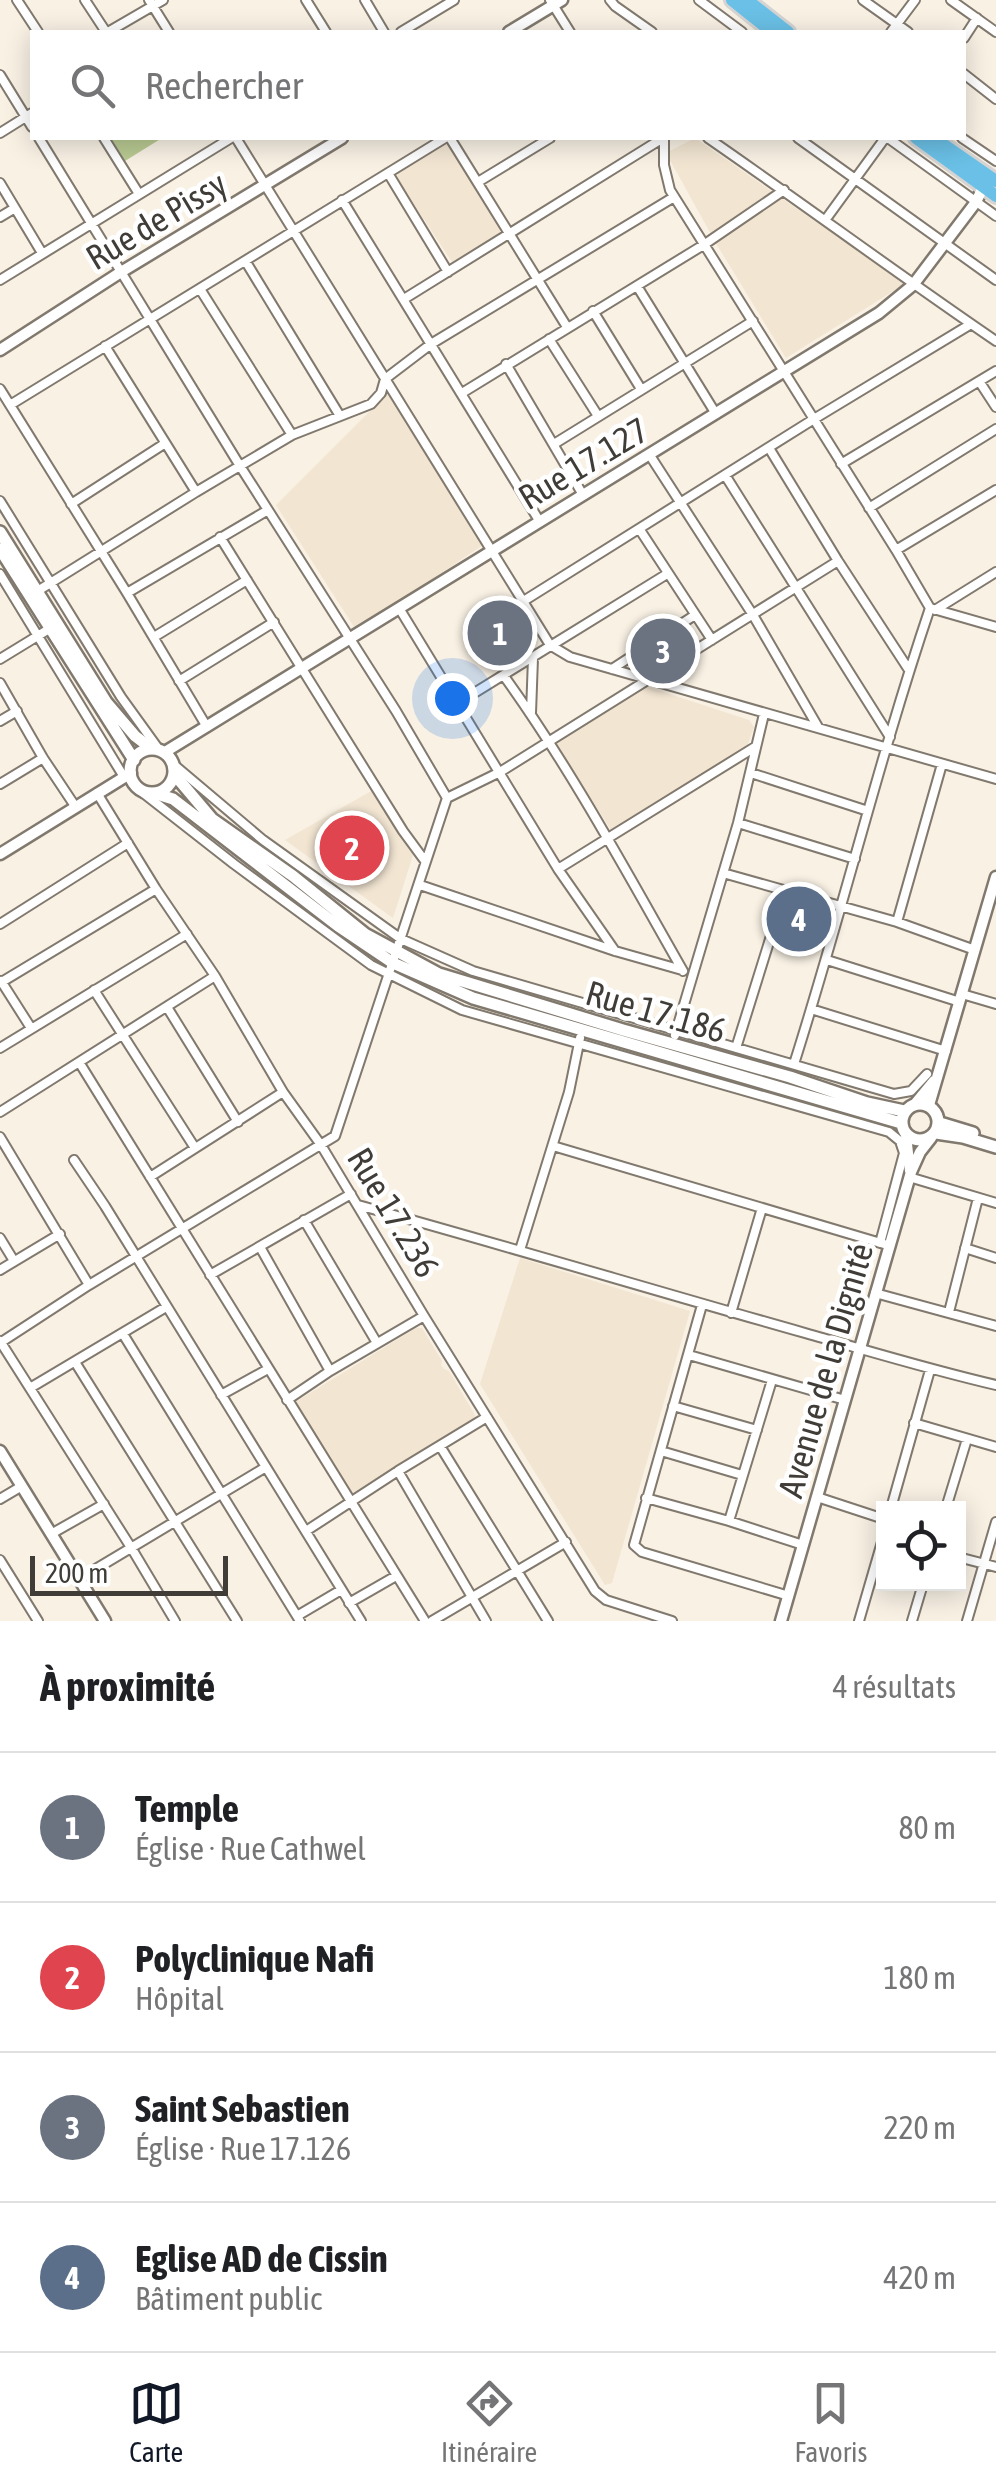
<!DOCTYPE html>
<html lang="fr">
<head>
<meta charset="utf-8">
<style>
  body { margin:0; font-family:"Asap Condensed",sans-serif; background:#f2f2f2; color:#202124 }
  .controls { position:absolute; right:30px; bottom:30px; display:grid; overflow:hidden; border-radius:0px; box-shadow:0 5px 25px #0003 }
  .controls button { width:90px; height:90px; display:grid; place-items:center; padding:0; border:0; border-bottom:2px solid #e0e0e0; background:#fff; color:#202124; font:50px sans-serif }
  .scale { position:absolute; left:30px; bottom:25px; width:198px; box-sizing:border-box; padding-left:10px; border:5px solid #403c38; border-top:0; font-size:28px; line-height:35px; white-space:nowrap; color:#403c38; -webkit-text-stroke:8px #fff; paint-order:stroke }
  .you { position:absolute; left:452px; top:698px; width:35px; height:35px; margin:-25px; border:8px solid #fff; border-radius:50%; background:#1a73e8; box-shadow:0 0 0 15px #1a73e833 }
  .badge { display:grid; place-items:center; width:65px; height:65px; border-radius:50%; background:#111827; color:#fff; font-size:32px; font-weight:700 }
  .pin { position:absolute; translate:-50% -50%; border:5px solid #fff; box-shadow:0 2px 10px #0006 }
  .list { margin:0; padding:0; list-style:none }
  h2 { display:flex; justify-content:space-between; align-items:center; height:130px; margin:0; padding:0 40px; font-size:42px }
  h2 small { font-size:32px; font-weight:400; color:#757577 }
  .list li { display:grid; grid-template-columns:65px 1fr auto; gap:30px; align-items:center; box-sizing:border-box; height:150px; padding:0 40px; border-top:2px solid #e0e0e0 }
  .list b { display:block; font-size:38px; white-space:nowrap }
  .list p { margin:0; font-size:32px; white-space:nowrap; color:#757577 }
  .list em { font-size:32px; font-style:normal; color:#757577 }
  .icon { flex:none; width:55px; height:55px; fill:none; stroke:currentColor; stroke-width:2; stroke-linecap:round; stroke-linejoin:round }
  .map { position:relative; flex:none; width:996px; height:1621px; overflow:hidden }
  .search { position:absolute; background:#fff; box-shadow:0 5px 25px #0003; left:30px; right:30px; top:30px; height:110px; display:flex; align-items:center; gap:25px; box-sizing:border-box; padding:0 35px; border-radius:0px; color:#757577; font-size:38px }
  .sheet { height:730px; background:#fff }
  nav { display:flex; justify-content:space-around; align-items:center; box-sizing:border-box; height:140px; border-top:2px solid #e0e0e0; background:#fff; font-size:28px; color:#757577 }
  nav a { display:grid; justify-items:center; gap:5px }
  nav .on { color:#111827 }
  .map>svg:first-child { display:block }
  .built { fill:#f2e5d2 }
  .green { fill:#b9ca92 }
  .lines { fill:none; stroke-linecap:round; stroke-linejoin:round }
  .minor-casing { stroke:#81796e; stroke-width:12 }
  .tertiary-casing { stroke:#81796e; stroke-width:15 }
  .secondary-casing { stroke:#81796e; stroke-width:16 }
  .trunk-casing { stroke:#d5d4d3; stroke-width:18 }
  .minor { stroke:#fff; stroke-width:8 }
  .tertiary { stroke:#fff; stroke-width:10 }
  .secondary { stroke:#fff; stroke-width:11 }
  .trunk { stroke:#6ac0e6; stroke-width:12 }
  .labels { text-anchor:middle; dominant-baseline:central; stroke-width:9; stroke-linejoin:round; paint-order:stroke }
  .street-label { font-size:35px; fill:#403c38; stroke:#fff }
</style>
</head>
<body>
<div class="map">
<svg width="996" height="1621" viewBox="0 0 996 1621">
  <rect width="100%" height="100%" fill="#f9f1e4"/>
  <path class="built" d="M 695,138 L 903,282 L 903,285 L 786,358 L 717,245 L 666,153 Z
    M 446,144 L 450,146 L 501,228 L 500,232 L 452,262 L 397,178 L 398,173 Z
    M 389,392 L 486,543 L 356,630 L 276,505 Z
    M 642,685 L 749,720 L 754,727 L 746,749 L 611,830 L 556,744 Z
    M 373,790 L 413,855 L 393,918 L 285,840 Z
    M 520,1258 L 690,1311 L 612,1583 L 605,1585 L 480,1384 Z
    M 416,1328 L 422,1328 L 442,1361 L 441,1365 L 444,1369 L 449,1371 L 475,1415 L 474,1420 L 355,1493 L 350,1492 L 297,1405 L 297,1401 Z"/>
  <path class="green" d="M 111,138 L 162,138 L 125,161 Z"/>
  <g class="lines">
    <defs>
      <path id="minor" d="M 17,0 L 38,32
        M 85,0 L 106,32
        M 149,0 L 169,32
        M 306,0 L 326,32
        M 365,0 L 384,32
        M 550,0 L 570,32
        M 610,0 L 615,6 L 652,32
        M 699,0 L 742,32
        M 863,0 L 908,32
        M 951,0 L 996,32
        M 108,32 L 163,0
        M 401,32 L 454,0
        M 891,32 L 915,0
        M 964,38 L 977,18
        M 964,74 L 996,99
        M 0,75 L 32,127
        M 0,133 L 32,113
        M 39,138 L 240,466 L 396,711 L 447,798
        M 104,138 L 139,194
        M 236,138 L 550,645 L 570,657 L 996,779
        M 450,138 L 567,327
        M 664,138 L 664,165 L 670,190 L 896,550 L 930,608 L 996,627
        M 708,138 C 805,205 899,275 996,341
        M 798,138 L 996,280
        M 888,138 L 996,216
        M 962,138 L 996,161
        M 388,173 L 448,272
        M 478,182 L 550,138
        M 0,183 L 42,253
        M 342,200 L 540,522
        M 0,217 L 15,208
        M 826,219 L 885,138
        M 246,262 L 340,416
        M 0,280 L 231,138
        M 637,286 L 716,414
        M 200,289 L 292,435
        M 404,299 L 663,138
        M 593,311 L 641,389
        M 549,339 L 598,416
        M 105,346 L 196,492
        M 506,364 L 583,495
        M 979,381 L 996,407
        M 0,389 L 127,593 L 207,727
        M 462,393 L 705,244 L 784,190
        M 10,405 L 445,138
        M 554,444 L 753,321
        M 769,448 L 838,561 L 909,670
        M 649,454 L 753,615 L 818,727
        M 841,464 L 996,371
        M 725,475 L 890,737
        M 0,501 L 121,697 L 160,751
        M 71,504 L 164,444
        M 869,508 L 996,429
        M 640,530 L 712,640
        M 220,537 L 403,831 L 425,861
        M 896,550 L 996,490
        M 0,574 L 124,777
        M 36,592 L 196,492 L 292,435 L 371,404 L 381,393 L 385,379 L 431,344 L 674,197
        M 127,593 L 268,510
        M 522,602 L 814,419 L 971,324
        M 399,608 L 558,869 L 615,951
        M 935,610 L 996,572
        M 154,637 L 247,580
        M 0,659 L 49,629
        M 612,669 L 695,615
        M 504,676 C 571,769 626,871 683,971
        M 179,681 L 274,622
        M 0,683 L 43,758 L 75,806
        M 458,703 L 667,574
        M 531,713 L 533,658
        M 0,721 L 17,711
        M 173,764 L 263,840 L 401,939 L 473,971 L 894,1094 L 911,1091 L 927,1074
        M 751,773 L 868,811
        M 0,784 L 43,758
        M 142,792 L 234,864 L 371,965 L 462,1010 L 889,1132 L 900,1141 L 904,1153 L 880,1243
        M 97,793 L 156,889 L 215,976 L 283,1092 L 321,1145 L 424,1316 L 595,1591 L 606,1600 L 672,1621
        M 738,823 L 855,859
        M 558,869 L 755,747
        M 723,873 L 897,922 L 975,950
        M 420,885 L 615,951 L 682,970
        M 897,922 L 942,764
        M 0,924 L 128,843
        M 827,960 L 960,1002
        M 1,981 L 31,1028
        M 0,983 L 156,889
        M 94,990 L 195,1148
        M 962,994 L 996,1004
        M 167,1007 L 238,1122
        M 811,1009 L 946,1051
        M 675,1035 L 738,823 L 764,714
        M 0,1048 L 187,934
        M 736,1048 L 785,891
        M 79,1062 L 425,1621
        M 794,1064 C 842,913 879,759 930,608
        M 0,1112 L 215,976
        M 0,1137 L 89,1285
        M 553,1146 L 884,1244
        M 74,1160 L 105,1206 L 361,1621
        M 150,1177 L 283,1092
        M 909,1177 L 996,1203
        M 358,1205 C 507,1246 656,1291 805,1333 C 869,1351 931,1370 996,1385
        M 304,1220 L 377,1343
        M 0,1238 L 14,1261
        M 260,1247 L 330,1371
        M 965,1248 L 996,1258
        M 520,1250 L 569,1092 L 580,1038
        M 0,1270 L 60,1234
        M 210,1275 L 351,1194
        M 875,1293 L 996,1326
        M 702,1305 L 634,1545 L 642,1552 L 789,1596
        M 949,1312 L 978,1198
        M 731,1313 L 762,1208
        M 123,1334 L 300,1621
        M 0,1341 L 132,1549 L 175,1621
        M 0,1343 L 89,1285 L 335,1136 L 447,798 L 500,772 L 838,561
        M 689,1355 L 845,1400
        M 75,1362 L 237,1621
        M 30,1388 L 166,1307
        M 221,1395 L 268,1369
        M 287,1400 L 330,1371 L 424,1316
        M 673,1406 L 757,1430
        M 914,1423 L 996,1447
        M 440,1446 L 548,1621
        M 661,1451 L 742,1475
        M 398,1471 L 486,1621
        M 817,1497 L 884,1519
        M 646,1498 L 729,1521 L 803,1545
        M 0,1499 L 22,1486
        M 891,1508 L 930,1370
        M 946,1508 L 967,1439
        M 729,1521 L 772,1380
        M 306,1531 L 398,1471 L 487,1417
        M 51,1534 L 104,1504
        M 958,1557 L 996,1567
        M 0,1560 L 38,1621
        M 79,1579 L 266,1467
        M 349,1603 L 396,1576
        M 297,1616 L 341,1590
        M 432,1621 L 566,1542
        M 859,1621 L 884,1535
        M 912,1621 L 923,1584
        M 967,1621 L 996,1522"/>
      <path id="tertiary" d="M 509,32 L 562,0
        M 0,350 L 121,272 L 342,138
        M 165,752 L 879,313 L 913,285 L 976,202 L 986,181
        M 0,854 L 131,773
        M 915,1104 L 934,1081
        M 929,1105 L 996,877
        M 906,1135 L 910,1171
        M 0,1451 L 105,1621
        M 781,1621 L 911,1172 L 920,1152 L 931,1138"/>
      <path id="secondary" d="M 0,532 L 106,702 L 135,736 L 152,749
        M 0,549 L 134,760
        M130 771a22 22 0 1 1 44 0a22 22 0 1 1-44 0Z
        M 174,774 L 212,819 L 293,876 L 365,934 L 439,974 L 623,1030 L 790,1077 L 867,1103 L 904,1111
        M 154,793 L 173,799 L 338,926 L 393,963 L 473,998 L 901,1123
        M902 1122a18 18 0 1 1 36 0a18 18 0 1 1-36 0Z
        M 940,1123 L 973,1133
        M 936,1133 L 963,1137 L 996,1147"/>
      <path id="trunk" d="M 732,0 L 772,32
        M 747,0 L 788,32
        M 916,138 L 996,196
        M 934,138 L 996,181"/>
    </defs>
    <use href="#minor" class="minor-casing"/>
    <use href="#tertiary" class="tertiary-casing"/>
    <use href="#secondary" class="secondary-casing"/>
    <use href="#trunk" class="trunk-casing"/>
    <use href="#minor" class="minor"/>
    <use href="#tertiary" class="tertiary"/>
    <use href="#secondary" class="secondary"/>
    <use href="#trunk" class="trunk"/>
  </g>
  <g class="labels">
    <g class="street-label">
      <text transform="translate(156 220) rotate(-31)">Rue de Pissy</text>
      <text transform="translate(583 463) rotate(-31)">Rue 17.127</text>
      <text transform="translate(656 1011) rotate(16)">Rue 17.186</text>
      <text transform="translate(394 1212) rotate(59)">Rue 17.236</text>
      <text transform="translate(825 1370) rotate(-74)">Avenue de la Dignité</text>
    </g>
  </g>
</svg>
<div class="controls">
<button><svg class="icon" aria-label="locate" viewBox="0 0 24 24"><circle cx="12" cy="12" r="6"/><path d="M12 2v4M12 18v4M2 12h4M18 12h4"/></svg></button>
</div>
<div class="scale">200 m</div>
<div class="you"></div>
<div class="pin badge" style="left:500px;top:633px;background:#6b7280">1</div>
<div class="pin badge" style="left:352px;top:848px;background:#e0444e">2</div>
<div class="pin badge" style="left:663px;top:651px;background:#6b7280">3</div>
<div class="pin badge" style="left:799px;top:919px;background:#5c6f8a">4</div>
<div class="search"><svg class="icon" aria-label="search" viewBox="0 0 24 24"><circle cx="10" cy="10" r="6"/><path d="M15 15l6 6"/></svg>Rechercher</div>
</div>
<section class="sheet">
<h2>À proximité<small>4 résultats</small></h2>
<ul class="list">
<li><span class="badge" style="background:#6b7280">1</span><div><b>Temple</b><p>Église · Rue Cathwel</p></div><em>80 m</em></li>
<li><span class="badge" style="background:#e0444e">2</span><div><b>Polyclinique Nafi</b><p>Hôpital</p></div><em>180 m</em></li>
<li><span class="badge" style="background:#6b7280">3</span><div><b>Saint Sebastien</b><p>Église · Rue 17.126</p></div><em>220 m</em></li>
<li><span class="badge" style="background:#5c6f8a">4</span><div><b>Eglise AD de Cissin</b><p>Bâtiment public</p></div><em>420 m</em></li>
</ul>
</section>
<nav>
<a class="on"><svg class="icon" aria-label="map" viewBox="0 0 24 24"><path d="M3 6l6-2 6 2 6-2v14l-6 2-6-2-6 2zM9 4v14M15 6v14"/></svg>Carte</a>
<a><svg class="icon" aria-label="directions" viewBox="0 0 24 24"><path d="M12 3l9 9-9 9-9-9zM9 14v-3h6M13 9l2 2-2 2"/></svg>Itinéraire</a>
<a><svg class="icon" aria-label="saved" viewBox="0 0 24 24"><path d="M7 4h10v16l-5-4-5 4z"/></svg>Favoris</a>
</nav>
</body>
</html>
